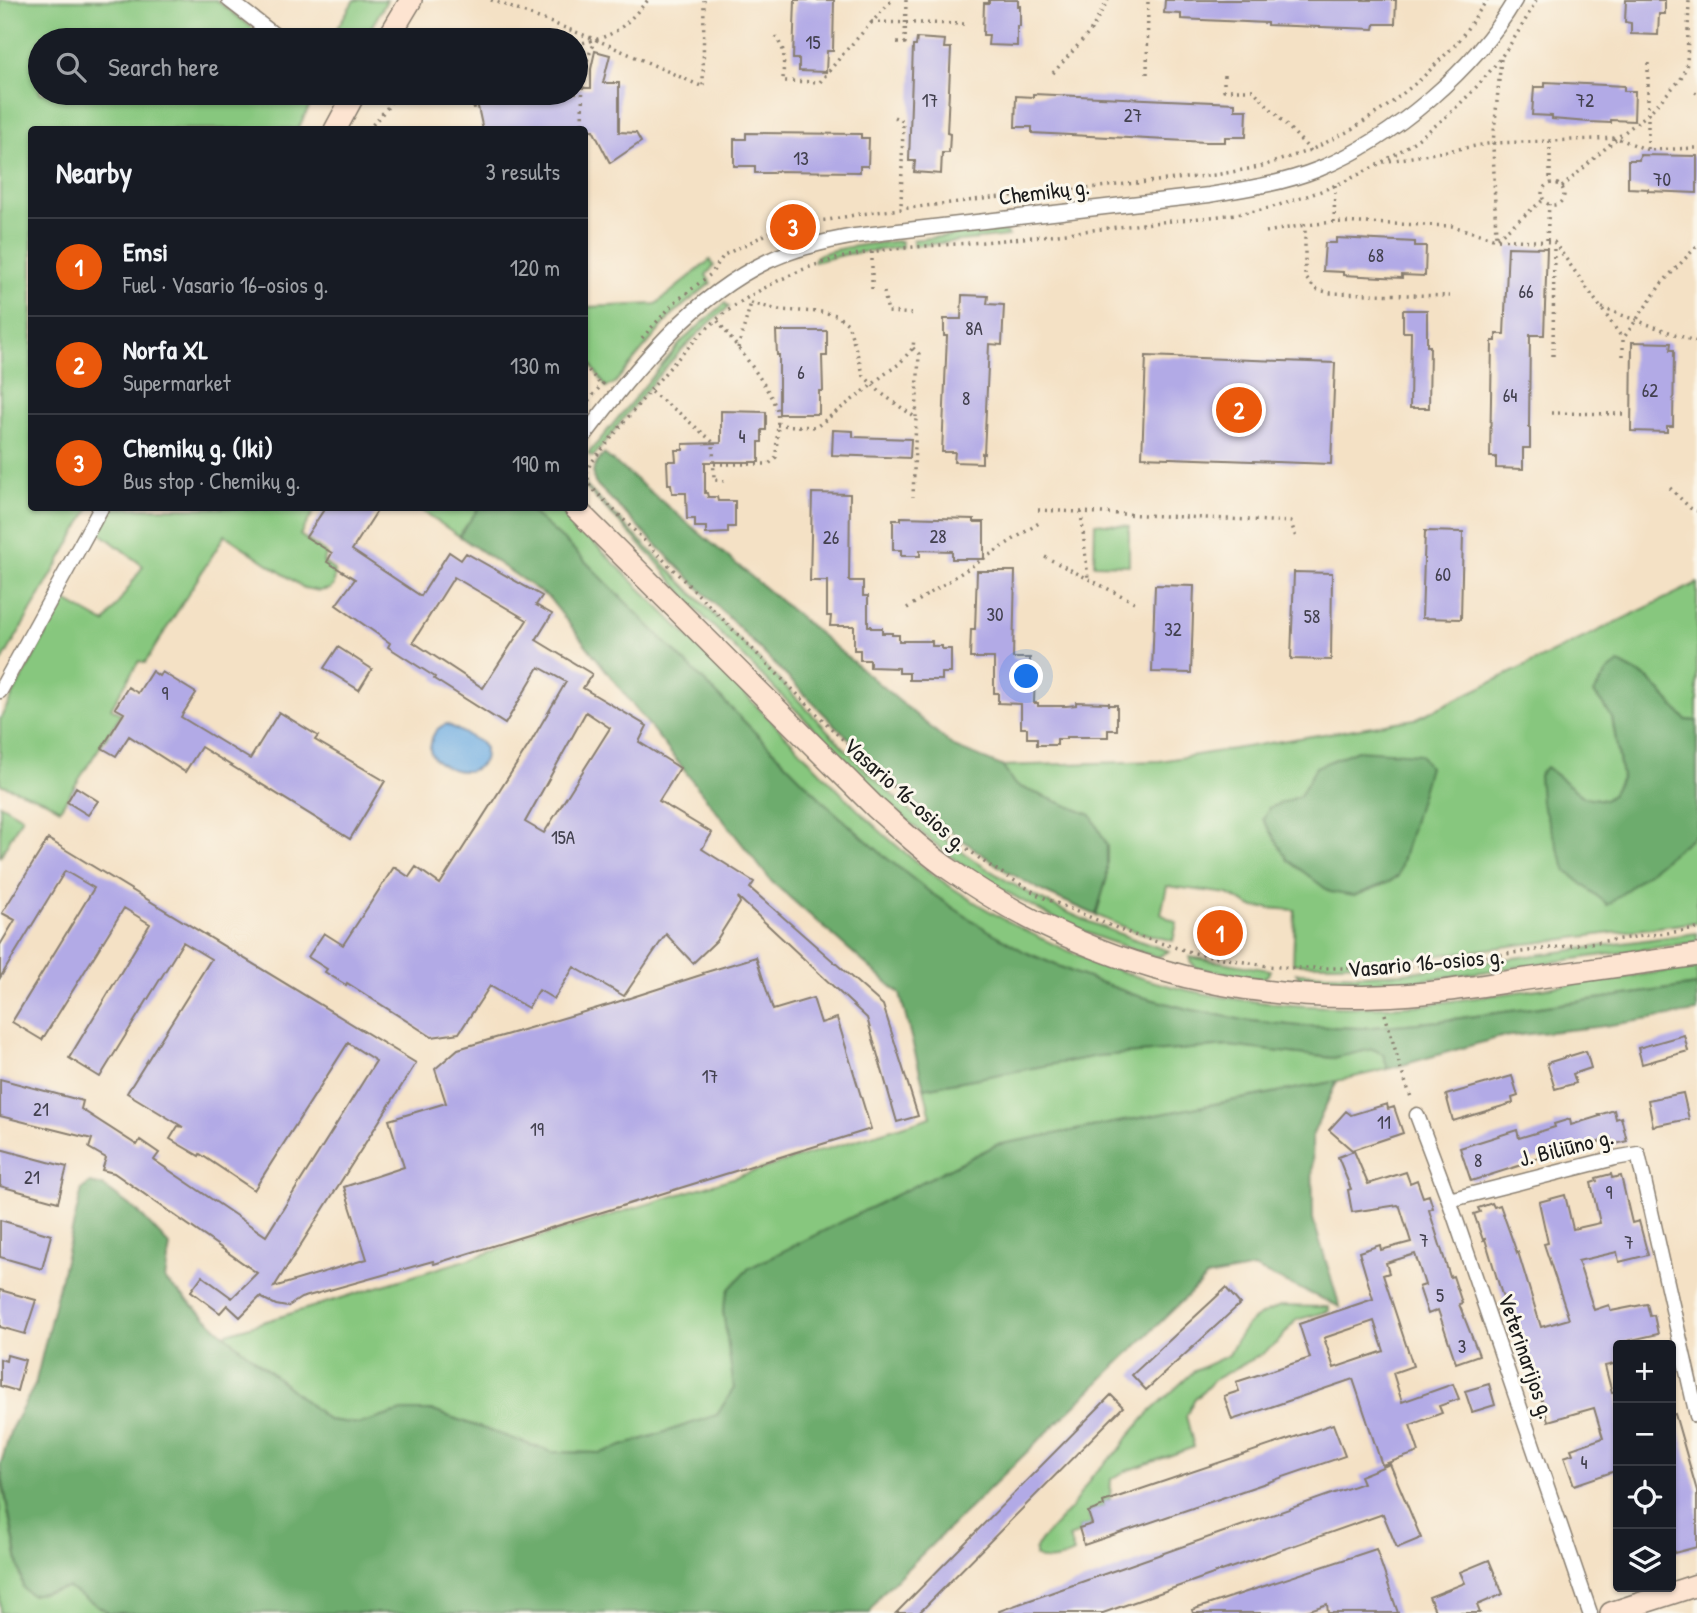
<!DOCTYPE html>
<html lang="en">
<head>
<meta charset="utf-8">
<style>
  body { margin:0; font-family:"Patrick Hand",sans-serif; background:#242831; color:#f1f3f6 }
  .controls { position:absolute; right:21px; bottom:21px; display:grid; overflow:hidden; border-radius:7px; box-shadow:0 2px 5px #0004 }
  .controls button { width:63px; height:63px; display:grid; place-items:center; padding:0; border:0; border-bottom:2px solid #363941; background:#171b24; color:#f1f3f6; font:35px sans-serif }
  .you { position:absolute; left:1027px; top:677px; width:24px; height:24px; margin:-18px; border:5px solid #fff; border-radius:50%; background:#1a73e8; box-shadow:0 0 0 10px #1a73e833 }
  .badge { display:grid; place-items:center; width:46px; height:46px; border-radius:50%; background:#ea580c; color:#fff; font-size:23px; font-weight:700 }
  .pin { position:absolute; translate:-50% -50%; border:4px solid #fff; box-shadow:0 2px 7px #0006 }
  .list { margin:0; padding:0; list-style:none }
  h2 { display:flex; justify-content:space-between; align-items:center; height:91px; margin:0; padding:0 28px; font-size:30px }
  h2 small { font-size:23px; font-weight:400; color:#9ea1a6 }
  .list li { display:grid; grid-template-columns:46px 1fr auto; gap:21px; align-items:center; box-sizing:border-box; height:98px; padding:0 28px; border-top:2px solid #363941 }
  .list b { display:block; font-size:26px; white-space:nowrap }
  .list p { margin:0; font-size:23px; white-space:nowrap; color:#9ea1a6 }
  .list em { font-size:23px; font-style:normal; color:#9ea1a6 }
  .icon { flex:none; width:38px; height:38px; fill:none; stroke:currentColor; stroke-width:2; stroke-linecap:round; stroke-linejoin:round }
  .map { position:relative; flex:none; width:1697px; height:1613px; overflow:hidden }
  .search { position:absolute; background:#171b24; box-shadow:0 2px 5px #0004; left:28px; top:28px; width:560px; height:77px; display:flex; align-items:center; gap:18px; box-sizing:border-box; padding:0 24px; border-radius:38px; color:#9ea1a6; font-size:26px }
  .panel { position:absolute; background:#171b24; box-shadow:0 2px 5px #0004; left:28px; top:126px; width:560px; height:385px; border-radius:7px }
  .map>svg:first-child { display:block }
  .green { fill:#87c77e; stroke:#52724d; stroke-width:2; fill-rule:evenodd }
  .forest { fill:#6dac6d; stroke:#446444; stroke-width:2 }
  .water { fill:#70ade2; stroke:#46647f; stroke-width:2 }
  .building { fill:#b2aae6; fill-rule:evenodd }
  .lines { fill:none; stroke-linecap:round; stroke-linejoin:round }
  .street-casing { stroke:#887e70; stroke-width:17 }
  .secondary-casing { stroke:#887e70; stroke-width:24 }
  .path { stroke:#887e70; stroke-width:3.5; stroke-dasharray:2 5; stroke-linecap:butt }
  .street { stroke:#fff; stroke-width:14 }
  .secondary { stroke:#fde4d1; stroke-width:21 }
  .labels { text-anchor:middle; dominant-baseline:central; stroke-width:6; stroke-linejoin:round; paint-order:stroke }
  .number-label { font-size:19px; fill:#42404e }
  .street-label { font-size:23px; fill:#1c1c1c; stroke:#fbf7ec }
</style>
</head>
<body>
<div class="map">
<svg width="1697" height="1613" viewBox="0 0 1697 1613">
  <rect width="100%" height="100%" fill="#fbf7ec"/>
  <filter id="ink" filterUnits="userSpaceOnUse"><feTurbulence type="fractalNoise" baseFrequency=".0143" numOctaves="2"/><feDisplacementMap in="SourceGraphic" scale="14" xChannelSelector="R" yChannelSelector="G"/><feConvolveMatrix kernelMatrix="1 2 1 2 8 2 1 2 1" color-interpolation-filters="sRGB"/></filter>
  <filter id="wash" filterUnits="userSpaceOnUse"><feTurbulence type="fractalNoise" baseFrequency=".00686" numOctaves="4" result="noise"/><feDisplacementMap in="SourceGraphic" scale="28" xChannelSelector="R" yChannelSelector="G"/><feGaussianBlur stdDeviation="1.57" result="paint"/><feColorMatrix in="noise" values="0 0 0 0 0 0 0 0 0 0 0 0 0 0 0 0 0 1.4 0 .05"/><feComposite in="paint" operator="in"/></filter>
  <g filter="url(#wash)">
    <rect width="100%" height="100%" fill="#f4e1c5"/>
    <path class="green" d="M 0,0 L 216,0 L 268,40 L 40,40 L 40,93 L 320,93 L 320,94 L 317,103 L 312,101 L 298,129 L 32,130 L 32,508 L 90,508 L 0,665 Z
      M 354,0 L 387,0 L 368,33 L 361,40 L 330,40 Z
      M 999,230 L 1007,233 L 1009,236 L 913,246 L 913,240 Z
      M 901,241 L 902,247 L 848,254 L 814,262 C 814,261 815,259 816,257 C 825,248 886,242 901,241 Z
      M 710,260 L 714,266 L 706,275 L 711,283 L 672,315 L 614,384 L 606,387 L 585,356 L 587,307 L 656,304 Z
      M 725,303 L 729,307 C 675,348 635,405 593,457 L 588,454 L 682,341 Z
      M 586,486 C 649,549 711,612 774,675 C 823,725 871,779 925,824 C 1000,885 1078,922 1169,951 L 1158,957 L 1152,956 L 1097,937 L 1048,915 L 999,888 L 962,865 L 924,835 L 890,805 L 699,612 L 655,560 L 586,488 Z
      M 113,508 L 316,508 L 300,535 L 327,554 L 323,562 L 335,571 L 334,585 L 330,589 L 319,591 L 304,588 L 225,535 L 145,663 L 139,661 L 111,708 L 121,714 L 60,809 L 44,800 L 0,784 L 0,719 L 64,600 L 105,623 L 143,566 L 99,532 Z
      M 418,508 L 479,508 L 459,536 Z
      M 526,508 L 557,508 L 563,513 C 639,586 713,662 787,737 C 825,776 862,817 904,852 C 983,917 1091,969 1191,991 C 1266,1007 1346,1010 1423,1005 L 1697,967 L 1697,985 L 1439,1021 L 1362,1028 L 1298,1026 L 1243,1020 L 1188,1009 L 1135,995 L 1077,974 L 1025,952 L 979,925 L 931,893 L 884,856 L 832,810 L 568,544 Z
      M 1095,523 L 1129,526 L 1129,565 L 1094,564 Z
      M 1697,583 L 1697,721 L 1686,720 L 1649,679 L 1594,693 L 1612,717 L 1622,776 L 1612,796 L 1605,800 L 1584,797 L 1546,767 L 1607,905 L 1697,833 L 1697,922 L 1394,961 L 1337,964 L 1293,964 L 1295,910 L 1252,907 L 1228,894 L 1167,886 L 1161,914 L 1177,923 L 1173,941 L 1131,930 L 1096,915 L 1107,877 L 1091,815 L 1015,785 L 1002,766 L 1160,761 L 1415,719 ZM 1300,796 L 1398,876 L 1389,882 L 1354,896 L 1269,808 Z
      M 0,804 L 22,817 L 0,857 Z
      M 1697,933 L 1697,942 L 1439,978 L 1398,983 L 1308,983 L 1301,981 L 1296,973 L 1363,975 L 1404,973 Z
      M 1190,957 L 1270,970 C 1269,976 1265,977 1260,979 L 1196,968 L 1190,961 Z
      M 1230,1046 L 1333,1058 L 1373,1049 L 1383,1054 L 1388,1069 L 1337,1081 L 996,1145 L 723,1310 L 734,1388 L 717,1415 L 601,1453 L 551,1452 L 433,1411 L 402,1411 L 359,1424 L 328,1420 L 224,1334 L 931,1117 L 924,1088 L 1098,1056 Z
      M 1280,1306 L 1329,1307 L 1329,1311 L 1296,1320 L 1279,1341 L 1261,1355 L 1215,1379 L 1199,1396 L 1195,1398 L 1186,1416 L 1194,1447 L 1124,1472 L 1111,1479 L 1110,1500 L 1103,1502 L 1104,1506 L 1088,1512 L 1092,1524 L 1079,1528 L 1080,1533 L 1069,1537 L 1074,1553 C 1060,1559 1049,1565 1035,1556 L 1035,1551 L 1040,1541 L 1071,1508 L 1092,1476 L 1121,1448 L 1128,1437 L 1150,1412 L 1194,1371 L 1229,1355 C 1244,1324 1248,1320 1280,1306 Z
      M 0,1471 L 23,1588 L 31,1595 L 68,1588 L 110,1613 L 0,1613 Z"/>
    <path class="forest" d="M 604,454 L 634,478 L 954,747 L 1002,766 L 1015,785 L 1091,815 L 1107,845 L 1107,877 L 1096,915 L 1044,892 L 1001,868 L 928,815 L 839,729 L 595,483 C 590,470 595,464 604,454 Z
      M 479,508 L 527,508 L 568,544 L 832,810 L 884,856 L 931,893 L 979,925 L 1025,952 L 1077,974 L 1135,995 L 1188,1009 L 1243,1020 L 1299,1026 L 1362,1028 L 1439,1021 L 1697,985 L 1697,1012 L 1597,1027 L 1501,1037 L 1388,1069 L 1383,1054 L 1373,1049 L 1333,1058 L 1229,1046 L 1098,1056 L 924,1088 L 900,994 L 772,882 L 549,598 L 459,536 Z
      M 1619,663 L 1649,679 L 1686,720 L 1697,721 L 1697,833 L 1608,905 L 1566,871 L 1541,801 L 1539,775 L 1546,767 L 1584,797 L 1605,800 L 1612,795 L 1622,776 L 1612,717 L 1594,693 L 1608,671 Z
      M 1357,750 L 1420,754 L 1429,767 L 1398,876 L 1389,882 L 1354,896 L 1330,892 L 1288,860 L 1263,819 L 1269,808 L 1300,796 L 1316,767 Z
      M 1337,1081 L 1312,1136 L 1313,1219 L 1340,1307 L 1254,1268 L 1207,1277 L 880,1595 L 870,1613 L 110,1613 L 68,1588 L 31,1595 L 23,1588 L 0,1466 L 11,1429 L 35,1385 L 82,1189 L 90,1183 L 103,1186 L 137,1211 L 170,1246 L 165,1280 L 224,1334 L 328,1420 L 359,1424 L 402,1411 L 433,1411 L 551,1452 L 601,1453 L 717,1415 L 734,1388 L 723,1310 L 729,1289 L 749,1268 L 996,1145 Z"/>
    <path class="water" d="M 447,724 L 480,742 L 485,748 C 485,752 485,756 484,760 C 473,782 432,767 430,749 C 430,747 432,740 432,738 C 435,730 439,726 447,724 Z"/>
    <g id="blocks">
      <path class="building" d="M 795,0 L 834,0 L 833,51 L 827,51 L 826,72 L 799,71 L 799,59 L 793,59 Z
        M 989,0 L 1018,0 L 1018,6 L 1020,6 L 1020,26 L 1017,26 L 1017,46 L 988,45 L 989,35 L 983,35 L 984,3 L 989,3 Z
        M 1165,0 L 1396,0 L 1395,24 L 1375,24 L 1374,29 L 1267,25 L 1267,23 L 1181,19 L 1181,14 L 1164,13 Z
        M 1626,0 L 1665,0 L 1665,14 L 1659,14 L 1658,35 L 1631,34 L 1631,23 L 1625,22 Z
        M 917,38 L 945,40 L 944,48 L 951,48 L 947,133 L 950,134 L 949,153 L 942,153 L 941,174 L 914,172 L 915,161 L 909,161 L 913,46 L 916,46 Z
        M 595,51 L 610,55 L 603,83 L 619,83 L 619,132 L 636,133 L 641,142 L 610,163 L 593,130 L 483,130 L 475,93 L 576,93 L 576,88 L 591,88 L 591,69 Z
        M 1545,82 L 1624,86 L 1624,91 L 1635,91 L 1634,121 L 1611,120 L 1611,123 L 1589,122 L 1552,119 L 1552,116 L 1532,115 L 1534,87 L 1545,87 Z
        M 1033,94 L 1235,103 L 1235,110 L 1247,110 L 1246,137 L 1225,137 L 1225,142 L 1206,142 L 1032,133 L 1032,127 L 1015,127 L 1016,96 L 1033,97 Z
        M 746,133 L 861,134 L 861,138 L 869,138 L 868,166 L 860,166 L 860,172 L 775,171 L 774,173 L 755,173 L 755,166 L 734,166 L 734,139 L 746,139 Z
        M 1640,155 L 1697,156 L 1697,193 L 1648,191 L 1648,189 L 1628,188 L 1628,160 L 1639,160 Z
        M 1336,238 L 1415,242 L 1415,246 L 1426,246 L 1425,276 L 1402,275 L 1402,278 L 1343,275 L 1343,272 L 1323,271 L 1325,243 L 1336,243 Z
        M 1508,247 L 1547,248 L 1544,335 L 1530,335 L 1529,428 L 1530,428 L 1530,448 L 1523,448 L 1523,469 L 1496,468 L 1496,457 L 1490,457 L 1492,341 L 1496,341 L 1496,334 L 1504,334 Z
        M 962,295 L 988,296 L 987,304 L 1004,305 L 1002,345 L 989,344 L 984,454 L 982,453 L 982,463 L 954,462 L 955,452 L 942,452 L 947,336 L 944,336 L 944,319 L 961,319 Z
        M 1403,310 L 1427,310 L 1427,346 L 1430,346 L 1429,408 L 1410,408 L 1411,332 L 1403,332 Z
        M 776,331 L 827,331 L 827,356 L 822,356 L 823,391 L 819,391 L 819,414 L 779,414 L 779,355 L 777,355 Z
        M 1632,342 L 1671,343 L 1670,350 L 1674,350 L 1673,426 L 1667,426 L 1667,432 L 1631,431 Z
        M 1146,356 L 1335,363 L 1331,464 L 1142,457 Z
        M 721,411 L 766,412 L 766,430 L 762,430 L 762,442 L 759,442 L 759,462 L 705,462 L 705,493 L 707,493 L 708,497 L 717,497 L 718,501 L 735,501 L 735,527 L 728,527 L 728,533 L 706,534 L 706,527 L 695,527 L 695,519 L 687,519 L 686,493 L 672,493 L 671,484 L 668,484 L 667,461 L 676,461 L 675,450 L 683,450 L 683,444 L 721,443 Z
        M 833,430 L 853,431 L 853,437 L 911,439 L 910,458 L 832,455 Z
        M 812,493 L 850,494 L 849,581 L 863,581 L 863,596 L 868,596 L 868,626 L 871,626 L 871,628 L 882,628 L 882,633 L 892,633 L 892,635 L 899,635 L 899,641 L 932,641 L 932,646 L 942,646 L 942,649 L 951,649 L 951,673 L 942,673 L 942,680 L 909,680 L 909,673 L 899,673 L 899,668 L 870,667 L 870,660 L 860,660 L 860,650 L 854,650 L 854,626 L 830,626 L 831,616 L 827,616 L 827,581 L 810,581 Z
        M 325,508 L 379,508 L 352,550 L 421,596 L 449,552 L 461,560 L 466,553 L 542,596 L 536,605 L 552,614 L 536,640 L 592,674 L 583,688 L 647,726 L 639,742 L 680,768 L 659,801 L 712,833 L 702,849 L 754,882 L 750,888 L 883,1005 L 918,1116 L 897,1122 L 867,1018 L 738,897 L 740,903 L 716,941 L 693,963 L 666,934 L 624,996 L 574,967 L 554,999 L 539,990 L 528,1008 L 490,986 L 459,1033 L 432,1037 L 347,983 L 346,985 L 325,972 L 327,969 L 308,957 L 324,933 L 343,945 L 394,867 L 409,877 L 416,867 L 440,884 L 532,740 L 566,682 L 539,667 L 505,724 L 434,679 L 435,677 L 388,647 L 390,643 L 336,605 L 355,579 L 327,562 L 332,553 L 306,537 ZM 454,577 L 527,620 L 483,688 L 413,642 ZM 586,712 L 610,728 L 544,833 L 525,822 Z
        M 901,517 L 974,519 L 974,522 L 984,522 L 984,559 L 952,559 L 952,551 L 920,550 L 920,556 L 901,556 L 901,550 L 893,550 L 893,520 L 901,520 Z
        M 1425,531 L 1463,532 L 1461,619 L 1422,618 Z
        M 977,571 L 1015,571 L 1013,658 L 1030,658 L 1030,673 L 1035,673 L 1034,703 L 1038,703 L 1038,706 L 1066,706 L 1076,705 L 1076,702 L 1109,703 L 1109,705 L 1117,705 L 1117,730 L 1108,730 L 1108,737 L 1066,737 L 1066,739 L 1057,739 L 1057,745 L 1037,745 L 1037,738 L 1027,738 L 1027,728 L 1021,728 L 1021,704 L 998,703 L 998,693 L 994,693 L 994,658 L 970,658 L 971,629 L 975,629 Z
        M 1294,572 L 1332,573 L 1331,660 L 1291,659 Z
        M 1155,585 L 1194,586 L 1191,673 L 1152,672 Z
        M 338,647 L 372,669 L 359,690 L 324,668 Z
        M 152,671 L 159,676 L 162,672 L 196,693 L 181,717 L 250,759 L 279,712 L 318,736 L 315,740 L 385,781 L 350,839 L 201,747 L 185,772 L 129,736 L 116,756 L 102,748 L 124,713 L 115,708 L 128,687 L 138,693 Z
        M 76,787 L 98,801 L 88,815 L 67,802 Z
        M 48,839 L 416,1063 L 274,1287 L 367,1259 L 344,1187 L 404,1167 L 389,1120 L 446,1103 L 435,1069 L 458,1049 L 611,1004 L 704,974 L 703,973 L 756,957 L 773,1010 L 813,998 L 821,1023 L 837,1018 L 871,1129 L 434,1264 L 433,1261 L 301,1298 L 287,1307 L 276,1305 L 260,1297 L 240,1317 L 227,1305 L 220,1313 L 191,1291 L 202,1276 L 232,1298 L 257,1273 L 114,1173 L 102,1170 L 106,1158 L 89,1148 L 92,1139 L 0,1116 L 0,1079 L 83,1101 L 81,1109 L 137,1145 L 140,1140 L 159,1153 L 154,1160 L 266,1236 L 376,1061 L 348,1043 L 254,1190 L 200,1154 L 199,1156 L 170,1139 L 178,1126 L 183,1127 L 127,1093 L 211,959 L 183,942 L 100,1077 L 69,1058 L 150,924 L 124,908 L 42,1040 L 12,1022 L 94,888 L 65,871 L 0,978 L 0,945 L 15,920 L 2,913 Z
        M 1210,918 L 1233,920 L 1230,946 L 1207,943 Z
        M 1684,1035 L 1688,1051 L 1642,1064 L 1638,1048 Z
        M 1586,1051 L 1591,1068 L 1573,1074 L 1576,1083 L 1555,1089 L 1547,1063 Z
        M 1512,1076 L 1518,1096 L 1512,1098 L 1513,1103 L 1453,1121 L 1446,1095 Z
        M 1683,1093 L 1689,1119 L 1653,1126 L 1648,1100 Z
        M 1387,1104 L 1388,1109 L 1394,1107 L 1403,1133 L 1352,1150 L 1329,1130 L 1346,1111 L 1351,1115 Z
        M 1614,1110 L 1616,1119 L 1621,1117 L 1627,1141 L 1612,1145 L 1611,1139 L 1602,1141 L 1528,1161 L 1528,1163 L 1471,1181 L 1460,1148 L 1517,1130 L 1519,1138 L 1555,1127 L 1554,1124 L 1570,1119 L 1571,1125 L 1600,1116 L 1599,1115 Z
        M 0,1149 L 67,1167 L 58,1202 L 0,1186 Z
        M 1354,1151 L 1368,1184 L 1406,1172 L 1410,1183 L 1417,1180 L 1423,1197 L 1429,1195 L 1433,1208 L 1429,1210 L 1450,1277 L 1453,1276 L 1462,1303 L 1459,1304 L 1479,1355 L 1456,1363 L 1438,1310 L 1428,1314 L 1419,1287 L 1425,1285 L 1415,1254 L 1386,1263 L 1389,1273 L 1383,1275 L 1413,1366 L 1393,1373 L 1402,1402 L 1453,1384 L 1459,1399 L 1439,1406 L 1442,1413 L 1410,1425 L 1419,1452 L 1382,1465 L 1353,1379 L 1232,1420 L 1224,1396 L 1239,1391 L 1236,1382 L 1310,1358 L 1299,1324 L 1373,1299 L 1359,1252 L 1380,1245 L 1381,1250 L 1411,1242 L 1400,1207 L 1398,1205 L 1352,1212 L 1348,1190 L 1351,1189 L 1338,1157 ZM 1374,1321 L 1384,1351 L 1334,1368 L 1324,1338 Z
        M 1611,1174 L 1612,1178 L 1621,1176 L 1632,1223 L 1639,1221 L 1648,1255 L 1619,1262 L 1617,1252 L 1578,1261 L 1594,1310 L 1609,1305 L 1611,1311 L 1647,1304 L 1650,1316 L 1654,1315 L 1658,1334 L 1618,1343 L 1618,1363 L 1605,1366 L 1612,1393 L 1618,1391 L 1618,1470 L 1574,1485 L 1564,1457 L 1573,1454 L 1571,1449 L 1603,1438 L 1594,1408 L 1548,1421 L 1535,1377 L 1534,1378 L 1517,1330 L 1513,1331 L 1485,1239 L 1483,1240 L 1474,1214 L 1480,1212 L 1478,1208 L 1492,1203 L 1494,1207 L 1500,1205 L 1517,1253 L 1518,1252 L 1541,1327 L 1569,1319 L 1544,1244 L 1548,1243 L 1539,1202 L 1565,1195 L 1573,1229 L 1600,1223 L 1591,1183 L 1597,1181 L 1596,1178 Z
        M 0,1220 L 51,1235 L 42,1269 L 0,1257 Z
        M 1226,1288 L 1240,1304 L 1146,1390 L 1132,1375 Z
        M 0,1290 L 36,1300 L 25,1334 L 0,1327 Z
        M 7,1355 L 25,1360 L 17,1391 L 0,1386 L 0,1359 L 6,1361 Z
        M 1489,1384 L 1495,1405 L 1472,1412 L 1465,1391 Z
        M 1111,1395 L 1123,1407 L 919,1613 L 896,1613 Z
        M 1675,1414 L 1697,1491 L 1697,1547 L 1674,1553 L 1673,1549 L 1671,1550 L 1671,1415 Z
        M 1333,1424 L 1345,1456 L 1084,1545 L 1079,1528 L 1092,1524 L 1088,1512 L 1104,1506 L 1103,1502 Z
        M 1390,1464 L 1421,1538 L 1397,1548 L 1383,1514 L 1103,1613 L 1000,1613 L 999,1611 L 1363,1483 L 1360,1476 Z
        M 1376,1549 L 1398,1613 L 1328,1613 L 1327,1604 L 1301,1613 L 1193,1613 L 1192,1610 Z
        M 1489,1560 L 1503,1594 L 1477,1605 L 1480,1613 L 1436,1613 L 1429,1597 L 1465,1583 L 1460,1572 Z"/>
    </g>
  </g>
  <g filter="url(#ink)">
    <use href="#blocks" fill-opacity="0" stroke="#887e70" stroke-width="2"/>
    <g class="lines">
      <defs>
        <path id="street" d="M 229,0 L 281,40
          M 584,436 C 636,369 690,298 768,261 C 796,248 826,241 855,236 L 1209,195 C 1246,189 1284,183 1319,169 C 1394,138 1474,70 1515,0
          M 0,691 L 101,508
          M 1417,1115 L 1449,1200 L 1590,1613
          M 1449,1200 L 1615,1158 L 1638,1154 L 1697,1416"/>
        <path id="secondary" d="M 387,40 L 411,0
          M 335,130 L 355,93
          M 575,508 L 876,808 C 900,829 923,851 949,869 C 1073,957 1226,1002 1377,996 C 1425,995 1472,987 1519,980 C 1578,972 1638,963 1697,955
          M 1611,1613 L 1697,1585"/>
      </defs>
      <use href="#street" class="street-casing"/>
      <use href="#secondary" class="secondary-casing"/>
      <path class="path" d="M 491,0 L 597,40 L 703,87 L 704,0
        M 1536,0 C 1489,95 1404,164 1304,197 C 1290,201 1275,207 1261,210 C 1223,217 1183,219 1144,224 C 1091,230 1037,237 983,242 C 923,247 859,247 802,270 C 775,281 736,302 715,321 C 669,363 630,416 590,464 L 587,473 L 590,486 L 836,733 L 926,817 L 987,864 L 1040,896 L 1087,916 L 1134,935 L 1194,953 L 1267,966 L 1293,968 L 1398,968 L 1697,929
        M 871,22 L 967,24
        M 432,30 L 439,40
        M 776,36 L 784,52 L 783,81 L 820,82 L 843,54 L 892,0
        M 897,43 L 905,43 L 906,0
        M 576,44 C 615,37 622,29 648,0
        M 1501,59 L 1493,143 L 1496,239 L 1543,200
        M 1648,63 L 1648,150
        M 1053,73 L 1090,32 L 1108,0
        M 1147,74 L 1148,0
        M 1224,75 L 1224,90 L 1253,90 L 1311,151
        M 1695,92 L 1697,93
        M 472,93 L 475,112
        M 894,117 L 903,121 L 901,209
        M 368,130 L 387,108 L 397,93
        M 582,130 C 583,100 579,65 597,40
        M 1550,141 L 1550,183
        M 1383,162 L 1493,143 L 1550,141 L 1617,138 L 1648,150 L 1697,148
        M1542 194a11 11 0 1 1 22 0a11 11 0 1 1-22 0Z
        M 1335,185 L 1334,222 L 1452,226 L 1496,239 L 1554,242 L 1623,339
        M 1562,187 L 1617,138 L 1648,114 L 1681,79 L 1687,64 L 1689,0
        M 1334,222 L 1305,225 L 1305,277 L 1315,289 L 1331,293 L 1450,296
        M 1266,232 L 1305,225
        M 1547,240 L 1549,204
        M 872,252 L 872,291
        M 884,292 L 888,312 L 914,314
        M 751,303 L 779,310 L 821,312 L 836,315 L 848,324 L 864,376 L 881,393 L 916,418 L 913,497
        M 1602,308 L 1697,342
        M 642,338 L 675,302 L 711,274 L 724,255 L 771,232 L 798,222 L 828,220 L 860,214 L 991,198 L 1215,175 L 1259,167 L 1311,150 L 1351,130 L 1386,107 L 1421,79 L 1457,43 L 1487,0
        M 738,348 L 751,303
        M 913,348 L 919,354 L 916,417
        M 1553,356 L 1554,244
        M 1623,356 L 1623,339 L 1662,283 L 1697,246
        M 584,365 L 601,385
        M 651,392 L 678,412 L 713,442 L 714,480 L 726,481
        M 584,406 L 605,381
        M 1551,413 L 1623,414
        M 777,425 L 816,427 L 872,385 L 882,376 L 899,364 L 913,348 L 914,338
        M 799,426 L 799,433
        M 714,464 L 769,464 L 776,457 C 776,444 780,419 776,408 C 766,381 734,343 717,320
        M 1670,488 L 1690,508 L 1697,511
        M 1038,510 L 1291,522 L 1296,538
        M 1081,512 L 1088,579
        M 1045,557 L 1134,602
        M 907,608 L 1042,521
        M 1385,1014 L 1401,1070 L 1412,1100"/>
      <use href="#street" class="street"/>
      <use href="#secondary" class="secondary"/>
    </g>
  </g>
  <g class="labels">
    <g class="number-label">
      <text x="813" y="42">15</text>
      <text x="930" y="100">17</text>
      <text x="1585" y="100">72</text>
      <text x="1133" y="115">27</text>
      <text x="801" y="158">13</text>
      <text x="1662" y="179">70</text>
      <text x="1376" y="255">68</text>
      <text x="1526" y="291">66</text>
      <text x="974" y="328">8A</text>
      <text x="801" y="372">6</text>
      <text x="1650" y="390">62</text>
      <text x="1510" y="395">64</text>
      <text x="966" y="398">8</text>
      <text x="742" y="436">4</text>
      <text x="938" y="536">28</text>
      <text x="831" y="537">26</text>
      <text x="1443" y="574">60</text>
      <text x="995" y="614">30</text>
      <text x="1312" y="616">58</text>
      <text x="1173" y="629">32</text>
      <text x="165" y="693">9</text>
      <text x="563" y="837">15A</text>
      <text x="710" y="1076">17</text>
      <text x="41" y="1109">21</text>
      <text x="1384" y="1122">11</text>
      <text x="537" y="1129">19</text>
      <text x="1478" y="1160">8</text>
      <text x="32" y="1177">21</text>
      <text x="1609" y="1192">9</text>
      <text x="1424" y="1240">7</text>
      <text x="1629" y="1242">7</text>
      <text x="1440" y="1295">5</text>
      <text x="1462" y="1346">3</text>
      <text x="1584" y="1462">4</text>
    </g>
    <g class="street-label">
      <text transform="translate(1044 191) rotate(-7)">Chemikų g.</text>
      <text transform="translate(906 794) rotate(42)">Vasario 16-osios g.</text>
      <text transform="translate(1426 962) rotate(-5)">Vasario 16-osios g.</text>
      <text transform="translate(1566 1147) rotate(-14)">J. Biliūno g.</text>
      <text transform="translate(1527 1356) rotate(71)">Veterinarijos g.</text>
    </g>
  </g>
</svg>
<div class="controls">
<button>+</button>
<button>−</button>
<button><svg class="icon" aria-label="locate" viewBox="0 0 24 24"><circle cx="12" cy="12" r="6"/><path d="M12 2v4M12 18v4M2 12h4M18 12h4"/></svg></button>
<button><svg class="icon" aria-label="layers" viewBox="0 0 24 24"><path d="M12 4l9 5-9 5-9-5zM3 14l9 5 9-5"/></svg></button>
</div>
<div class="you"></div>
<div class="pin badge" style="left:1220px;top:933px">1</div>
<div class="pin badge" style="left:1239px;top:410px">2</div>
<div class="pin badge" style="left:793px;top:227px">3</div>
<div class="search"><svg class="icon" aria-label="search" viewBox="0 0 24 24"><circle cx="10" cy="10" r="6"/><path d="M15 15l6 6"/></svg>Search here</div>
<section class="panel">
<h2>Nearby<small>3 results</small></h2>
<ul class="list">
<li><span class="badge">1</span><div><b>Emsi</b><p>Fuel · Vasario 16-osios g.</p></div><em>120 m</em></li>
<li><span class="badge">2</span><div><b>Norfa XL</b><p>Supermarket</p></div><em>130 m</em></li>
<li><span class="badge">3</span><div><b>Chemikų g. (Iki)</b><p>Bus stop · Chemikų g.</p></div><em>190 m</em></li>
</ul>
</section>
</div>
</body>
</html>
